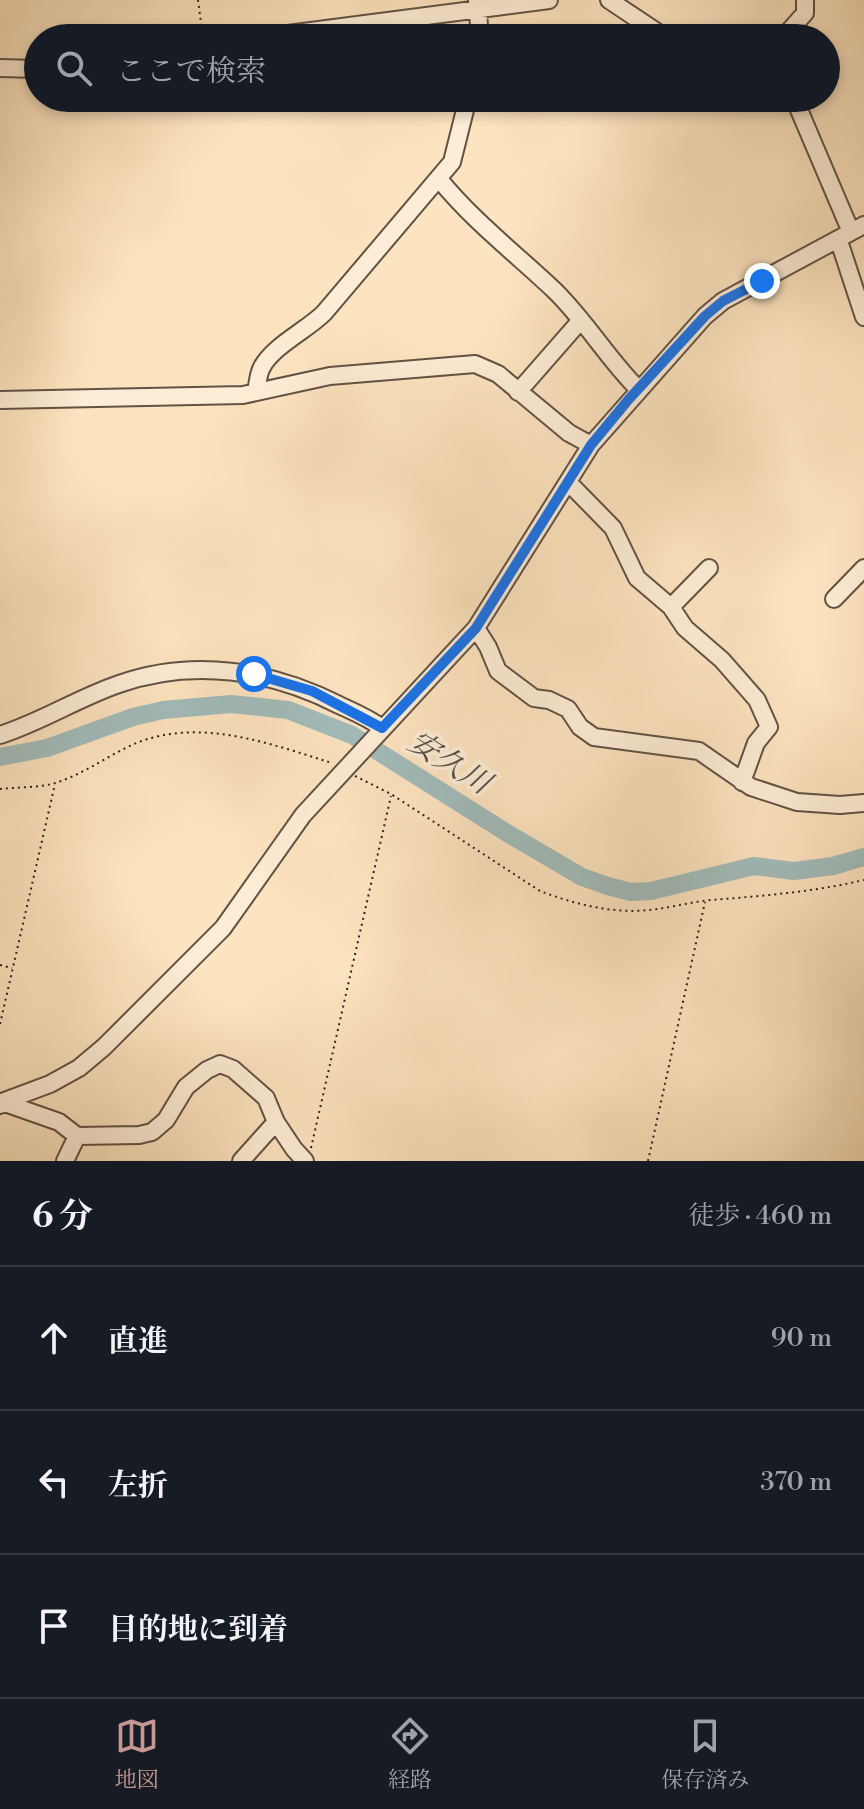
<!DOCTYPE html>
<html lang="ja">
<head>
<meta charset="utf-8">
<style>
  body { margin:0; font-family:"Libre Bodoni","Noto Serif JP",serif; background:#20242c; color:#f1f3f6 }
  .stop { position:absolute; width:24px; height:24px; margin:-18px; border:6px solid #1a73e8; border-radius:50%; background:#fff }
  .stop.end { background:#1a73e8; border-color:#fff; box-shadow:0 2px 8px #0008 }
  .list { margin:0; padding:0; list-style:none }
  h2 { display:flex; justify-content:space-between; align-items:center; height:104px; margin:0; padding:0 32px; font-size:34px }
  h2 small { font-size:26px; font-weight:400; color:#9ea1a6 }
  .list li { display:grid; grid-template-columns:52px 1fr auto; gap:24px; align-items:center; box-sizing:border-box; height:144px; padding:0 32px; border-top:2px solid #363941 }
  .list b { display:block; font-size:30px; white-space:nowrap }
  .list em { font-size:26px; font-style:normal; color:#9ea1a6 }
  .icon { flex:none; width:44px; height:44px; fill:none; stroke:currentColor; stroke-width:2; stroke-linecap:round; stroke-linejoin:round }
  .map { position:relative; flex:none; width:864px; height:1161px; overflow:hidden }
  .search { position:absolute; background:#171b24; box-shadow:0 4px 12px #0003; left:24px; right:24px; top:24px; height:88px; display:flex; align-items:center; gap:20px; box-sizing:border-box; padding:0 28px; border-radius:44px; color:#9ea1a6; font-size:30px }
  .sheet { height:536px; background:#171b24 }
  nav { display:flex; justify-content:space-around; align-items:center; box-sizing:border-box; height:112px; border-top:2px solid #363941; background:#171b24; font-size:22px; color:#9ea1a6 }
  nav a { display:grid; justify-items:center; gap:4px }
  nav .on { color:#c59692 }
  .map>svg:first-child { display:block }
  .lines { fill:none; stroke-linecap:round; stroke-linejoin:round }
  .river { stroke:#a2bcbb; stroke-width:18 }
  .minor-casing { stroke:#625244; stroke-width:20 }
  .path { stroke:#2f211a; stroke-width:2; stroke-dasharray:2 4; stroke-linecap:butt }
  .minor { stroke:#feedd6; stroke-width:16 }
  .route { stroke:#1a73e8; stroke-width:10 }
  .labels { text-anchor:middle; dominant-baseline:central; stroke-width:8; stroke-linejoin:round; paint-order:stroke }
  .water-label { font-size:30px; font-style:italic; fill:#52504a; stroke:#feedd6 }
</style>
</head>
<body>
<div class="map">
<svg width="864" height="1161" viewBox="0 0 864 1161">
  <rect width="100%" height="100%" fill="#fde4c0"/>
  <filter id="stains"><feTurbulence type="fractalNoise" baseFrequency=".0025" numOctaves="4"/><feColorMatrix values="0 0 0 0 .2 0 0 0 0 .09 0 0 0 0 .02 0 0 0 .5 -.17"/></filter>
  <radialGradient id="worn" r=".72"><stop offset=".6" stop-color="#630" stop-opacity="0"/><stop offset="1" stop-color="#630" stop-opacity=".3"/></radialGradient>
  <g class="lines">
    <path class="river" d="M 0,757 L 47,748 L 133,717 L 163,710 L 231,704 L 288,710 L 352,735 L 507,833 L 582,877 L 608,886 L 631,892 L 651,891 L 754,866 L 794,871 L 833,866 L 864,857"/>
    <defs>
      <path id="minor" d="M 477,0 L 480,38
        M 609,0 L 666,38
        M 257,38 L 549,0
        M 783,38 L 805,13 L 805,0
        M 0,68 L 38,69
        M 794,98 L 851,232
        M 439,179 C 473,221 515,253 554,290 C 586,321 607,358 638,389
        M 839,241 L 864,317
        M 256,391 C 258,383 258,374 262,367 C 273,346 307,330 324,313 L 452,162 L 468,98
        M 518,392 L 581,320
        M 0,400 L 243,395 L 330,376 L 475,364 L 498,374 L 569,433 L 591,445
        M 569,483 L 613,528 L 637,578 L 671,607 L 685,628 L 722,660 L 757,700 L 769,727 L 756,743 L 742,782
        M 834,599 L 864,568
        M 671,607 L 709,568
        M 476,628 L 488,647 L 498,671 L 534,698 L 549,700 L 568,709 L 580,727 L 594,737 L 699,751 L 751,787 L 797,802 L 840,805 L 864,803
        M 0,735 C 41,722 78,698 119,684 C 193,658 270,670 339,705 C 354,712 369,718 382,728
        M 2,1102 L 59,1122 L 77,1136 L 139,1135 L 152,1132 L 166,1120 L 186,1087 L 207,1070 L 220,1064 L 233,1069 L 266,1098 L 276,1122 L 294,1149 L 305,1161
        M 0,1105 L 2,1102 L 50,1084 L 79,1068 L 104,1047 L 223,928 L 303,815 L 476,628 L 591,445 L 705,316 L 723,301 L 864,225
        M 65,1161 L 77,1136
        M 241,1161 L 276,1122"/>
    </defs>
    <use href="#minor" class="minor-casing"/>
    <path class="path" d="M 198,0 L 203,38
      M 355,776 L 391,794 L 540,891 C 574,904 613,914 649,910 C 670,908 690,902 711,900 C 762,896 813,892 864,880
      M 0,789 C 17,787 39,788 55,783 C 85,774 111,753 139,742 C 202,718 271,744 332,763
      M 0,965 L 12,968
      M 0,1024 L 55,784
      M 311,1148 L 391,796
      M 648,1161 L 705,902"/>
    <use href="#minor" class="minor"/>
  </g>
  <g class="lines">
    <path class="route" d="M 254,674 L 312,691 L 382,728 L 476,628 L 591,445 L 629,399 L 705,316 L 723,301 L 762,281"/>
  </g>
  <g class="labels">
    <g class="water-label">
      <text transform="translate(449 763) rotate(32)">安久川</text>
    </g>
  </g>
  <rect width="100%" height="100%" filter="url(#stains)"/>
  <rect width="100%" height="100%" fill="url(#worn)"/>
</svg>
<div class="stop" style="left:254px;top:674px"></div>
<div class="stop end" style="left:762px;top:281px"></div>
<div class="search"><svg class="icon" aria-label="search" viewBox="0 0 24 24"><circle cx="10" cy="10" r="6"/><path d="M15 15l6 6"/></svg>ここで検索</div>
</div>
<section class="sheet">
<h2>6 分<small>徒歩 · 460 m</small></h2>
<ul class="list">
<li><svg class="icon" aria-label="ahead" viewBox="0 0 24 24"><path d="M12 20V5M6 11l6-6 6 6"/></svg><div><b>直進</b></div><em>90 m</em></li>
<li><svg class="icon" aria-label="left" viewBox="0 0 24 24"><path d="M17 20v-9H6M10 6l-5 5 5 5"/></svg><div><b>左折</b></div><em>370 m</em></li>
<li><svg class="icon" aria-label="arrive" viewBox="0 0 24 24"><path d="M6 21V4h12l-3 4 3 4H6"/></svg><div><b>目的地に到着</b></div></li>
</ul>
</section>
<nav>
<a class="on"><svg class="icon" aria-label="map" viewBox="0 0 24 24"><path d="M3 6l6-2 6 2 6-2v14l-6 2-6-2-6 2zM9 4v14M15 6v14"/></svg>地図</a>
<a><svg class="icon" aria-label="directions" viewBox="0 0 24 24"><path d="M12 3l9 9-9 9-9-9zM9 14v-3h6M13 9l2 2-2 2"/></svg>経路</a>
<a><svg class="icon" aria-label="saved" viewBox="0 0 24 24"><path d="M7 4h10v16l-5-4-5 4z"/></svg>保存済み</a>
</nav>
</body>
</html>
